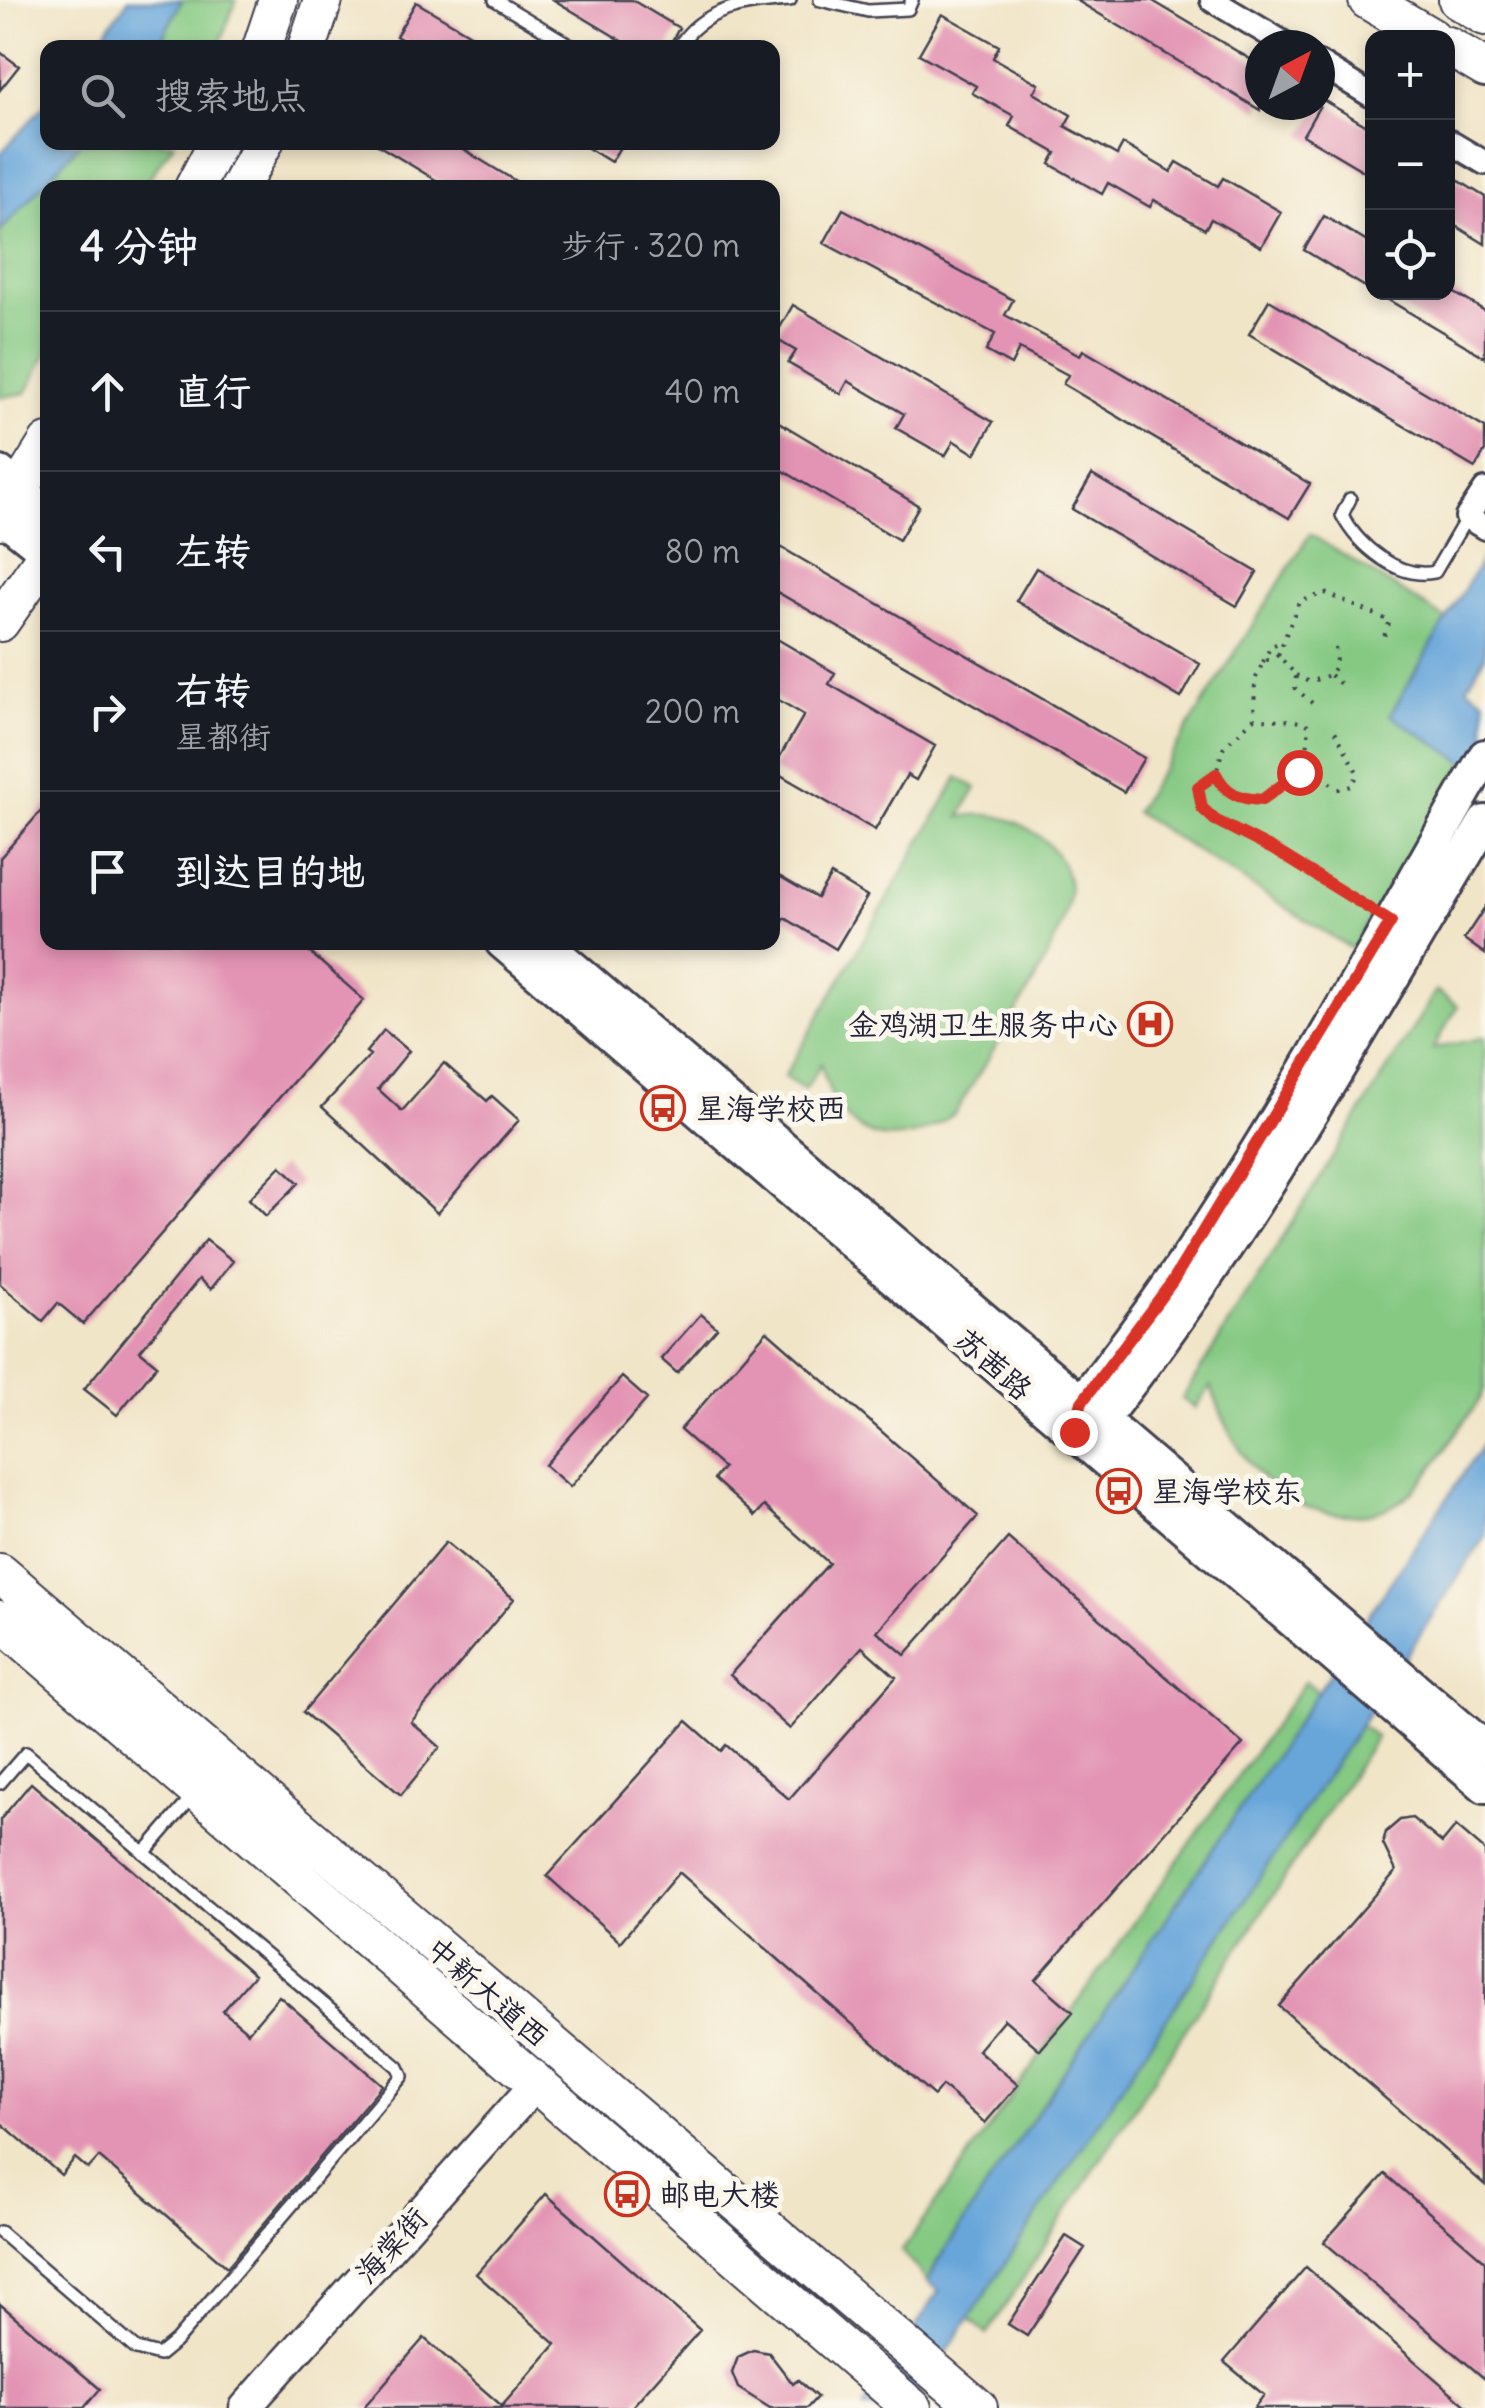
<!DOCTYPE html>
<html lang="zh">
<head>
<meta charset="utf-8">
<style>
  body { margin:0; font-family:Delius,"LXGW WenKai TC",sans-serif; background:#20242c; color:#f1f3f6 }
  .controls { position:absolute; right:30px; top:30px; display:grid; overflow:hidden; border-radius:20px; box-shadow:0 5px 15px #0003 }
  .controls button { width:90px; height:90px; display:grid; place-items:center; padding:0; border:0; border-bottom:2px solid #363941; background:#171b24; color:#f1f3f6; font:50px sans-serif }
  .compass { position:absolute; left:1245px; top:30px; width:90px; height:90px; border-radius:50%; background:#171b24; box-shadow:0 5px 15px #0003; rotate:41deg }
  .stop { position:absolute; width:30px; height:30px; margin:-22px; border:8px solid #d93025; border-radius:50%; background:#fff }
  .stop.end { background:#d93025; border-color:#fff; box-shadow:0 2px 10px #0008 }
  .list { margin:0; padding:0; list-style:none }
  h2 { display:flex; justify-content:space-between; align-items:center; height:130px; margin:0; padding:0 40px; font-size:42px }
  h2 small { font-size:32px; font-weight:400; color:#9ea1a6 }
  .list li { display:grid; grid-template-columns:65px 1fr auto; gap:30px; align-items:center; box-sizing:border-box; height:160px; padding:0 40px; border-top:2px solid #363941 }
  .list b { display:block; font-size:38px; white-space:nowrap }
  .list p { margin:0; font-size:32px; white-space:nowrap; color:#9ea1a6 }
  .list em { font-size:32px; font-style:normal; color:#9ea1a6 }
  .icon { flex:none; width:55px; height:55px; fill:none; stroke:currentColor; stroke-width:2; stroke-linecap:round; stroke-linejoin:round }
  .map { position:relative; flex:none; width:1485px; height:2408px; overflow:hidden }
  .search { position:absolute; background:#171b24; box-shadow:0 5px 15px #0003; left:40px; top:40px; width:740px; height:110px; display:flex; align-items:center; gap:25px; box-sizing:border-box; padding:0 35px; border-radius:20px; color:#9ea1a6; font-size:38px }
  .panel { position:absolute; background:#171b24; box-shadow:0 5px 15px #0003; left:40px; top:180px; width:740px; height:770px; border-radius:20px }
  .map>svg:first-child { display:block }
  .green { fill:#85c983; stroke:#54765f; stroke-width:2.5 }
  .water { fill:#67a6da; stroke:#44648a; stroke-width:2.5 }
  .building { fill:#e394b4 }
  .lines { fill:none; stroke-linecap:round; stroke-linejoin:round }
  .service-casing { stroke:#413f50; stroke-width:16 }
  .minor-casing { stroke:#413f50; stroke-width:28 }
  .tertiary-casing { stroke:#413f50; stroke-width:35 }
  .secondary-casing { stroke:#413f50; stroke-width:38 }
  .primary-casing { stroke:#413f50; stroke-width:42 }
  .path { stroke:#413f50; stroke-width:4; stroke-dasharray:2.5 8; stroke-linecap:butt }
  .service { stroke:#fff; stroke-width:11 }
  .minor { stroke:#fff; stroke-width:22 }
  .tertiary { stroke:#fff; stroke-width:30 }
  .secondary { stroke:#fff; stroke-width:32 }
  .primary { stroke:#fff; stroke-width:38 }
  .route { stroke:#d93025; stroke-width:12 }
  .labels { text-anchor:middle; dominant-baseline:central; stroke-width:10; stroke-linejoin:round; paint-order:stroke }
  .poi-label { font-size:30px; fill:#22223b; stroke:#fbf7ec; text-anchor:start }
  .street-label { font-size:30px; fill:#22223b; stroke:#fbf7ec }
</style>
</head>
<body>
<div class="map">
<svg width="1485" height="2408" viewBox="0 0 1485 2408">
  <rect width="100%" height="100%" fill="#fbf7ec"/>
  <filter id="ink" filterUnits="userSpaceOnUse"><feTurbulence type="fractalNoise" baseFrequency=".01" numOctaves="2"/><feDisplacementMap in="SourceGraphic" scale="20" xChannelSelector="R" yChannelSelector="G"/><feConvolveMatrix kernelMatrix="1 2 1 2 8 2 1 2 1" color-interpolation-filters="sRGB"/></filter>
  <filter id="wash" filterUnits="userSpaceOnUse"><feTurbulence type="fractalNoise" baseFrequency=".0048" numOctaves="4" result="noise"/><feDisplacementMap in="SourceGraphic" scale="40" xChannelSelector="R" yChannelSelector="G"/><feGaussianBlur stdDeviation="2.25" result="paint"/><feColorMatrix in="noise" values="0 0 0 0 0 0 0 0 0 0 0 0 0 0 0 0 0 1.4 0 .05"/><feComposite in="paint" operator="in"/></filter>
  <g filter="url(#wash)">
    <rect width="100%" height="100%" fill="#f1e5c8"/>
    <path class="green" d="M 182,0 L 236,0 L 219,47 L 157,48 Z
      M 80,143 L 174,143 L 143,187 L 48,188 L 47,353 L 26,393 L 0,397 L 0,232 Z
      M 1310,534 L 1447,620 L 1391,715 L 1465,762 L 1352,949 L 1135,812 Z
      M 958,777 L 976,788 L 960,817 C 990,811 1014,817 1039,836 C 1055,848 1071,873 1069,895 C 1063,949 985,1060 956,1112 C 895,1159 838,1141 821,1064 L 805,1090 L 784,1077 Z
      M 1436,991 L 1458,1006 L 1433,1049 L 1485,1037 C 1485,1120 1485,1204 1485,1287 C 1485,1318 1485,1357 1485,1386 C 1482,1401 1466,1418 1457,1431 C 1420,1489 1396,1528 1321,1511 C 1261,1498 1229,1440 1211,1386 L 1195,1408 L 1182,1399 Z
      M 1305,1681 L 1320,1693 L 937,2262 L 928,2282 L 902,2251 Z
      M 1359,1724 L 1376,1737 L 987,2334 L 969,2318 Z"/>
    <path class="water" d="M 128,0 L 182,0 L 157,47 L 94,47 Z
      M 47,102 L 48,142 L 80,143 L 0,232 L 0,154 Z
      M 1485,554 L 1485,656 L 1467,687 L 1485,700 L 1485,775 L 1390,715 Z
      M 1485,1441 L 1485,1536 L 910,2408 L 863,2408 L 939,2291 L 928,2282 L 937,2262 Z"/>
    <g id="blocks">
      <path class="building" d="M 554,0 L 632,0 L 679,28 L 668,48 L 634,48 Z
        M 1076,0 L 1151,0 L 1260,65 L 1260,110 Z
        M 416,2 L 494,48 L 416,48 L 396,36 Z
        M 942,14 L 999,46 L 993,58 L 1039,84 L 1034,93 L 1071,115 L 1065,126 L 1117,155 L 1123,144 L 1171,172 L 1177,162 L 1218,186 L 1223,178 L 1281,212 L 1261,247 L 1211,219 L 1205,229 L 1154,200 L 1150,207 L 1108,183 L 1102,194 L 1050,164 L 1056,153 L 1009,126 L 1014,116 L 972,93 L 976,86 L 919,54 Z
        M 0,52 L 19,66 L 0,90 Z
        M 1323,100 L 1372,129 L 1372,176 L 1303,135 Z
        M 373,142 L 451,142 L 527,188 L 449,188 Z
        M 578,142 L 623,142 L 611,162 Z
        M 1448,174 L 1485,197 L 1485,244 L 1448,221 Z
        M 843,209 L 1013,300 L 1005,315 L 1080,355 L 1083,350 L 1310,484 L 1289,518 L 1063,384 L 1068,375 L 1019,349 L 1011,365 L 986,351 L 995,334 L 824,243 Z
        M 1324,216 L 1372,245 L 1372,291 L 1304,250 Z
        M 1375,292 L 1453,292 L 1485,311 L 1485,357 Z
        M 1269,300 L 1485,428 L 1485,451 L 1475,468 L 1249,334 Z
        M 793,305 L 993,422 L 975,454 L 954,441 L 945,456 L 896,428 L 904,414 L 848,381 L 841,394 L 788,363 L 796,351 L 774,338 Z
        M 772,418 L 919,506 L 899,540 L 772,464 Z
        M 1092,475 L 1257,572 L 1237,606 L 1072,509 Z
        M 772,542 L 1144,758 L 1124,792 L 772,589 Z
        M 1036,568 L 1200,664 L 1181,698 L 1016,601 Z
        M 772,636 L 835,673 L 829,684 L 935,746 L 916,780 L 907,775 L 875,830 L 772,770 L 804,715 L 772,696 Z
        M 48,803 L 48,942 L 298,942 L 364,1000 L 83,1324 L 58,1303 L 43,1321 L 0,1284 L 0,858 Z
        M 772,872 L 817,898 L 831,875 L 867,897 L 836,949 L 785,918 L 772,940 Z
        M 1485,907 L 1485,954 L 1464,939 Z
        M 384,1030 L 409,1051 L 378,1089 L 402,1111 L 444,1063 L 487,1101 L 492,1096 L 519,1120 L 437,1213 L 322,1107 L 370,1055 L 366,1052 Z
        M 281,1166 L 299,1183 L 266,1216 L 249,1199 Z
        M 206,1240 L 233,1261 L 211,1289 L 199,1279 L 140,1351 L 157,1365 L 117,1415 L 84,1389 Z
        M 701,1314 L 717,1328 L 677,1373 L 661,1359 Z
        M 767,1331 L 978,1516 L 877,1631 L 905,1655 L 1008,1538 L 1243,1744 L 1036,1980 L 1073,2012 L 1040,2050 L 1004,2019 L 978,2050 L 1018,2085 L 985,2123 L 942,2086 L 934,2096 L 679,1872 L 620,1942 L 547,1876 L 687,1721 L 721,1751 L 726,1745 L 789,1799 L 896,1677 L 862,1647 L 790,1729 L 730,1675 L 829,1563 L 764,1506 L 755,1516 L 714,1479 L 723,1468 L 680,1430 Z
        M 622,1377 L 647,1399 L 570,1487 L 545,1465 Z
        M 446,1542 L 514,1599 L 411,1722 L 440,1747 L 401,1795 L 303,1712 Z
        M 31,1783 L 254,1975 L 223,2011 L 248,2032 L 279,1996 L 382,2085 L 227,2267 L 99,2157 L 88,2169 L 75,2158 L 61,2175 L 0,2122 L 0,1820 Z
        M 1412,1818 L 1442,1843 L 1456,1826 L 1485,1851 L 1485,2185 L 1279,2006 L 1396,1871 L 1383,1844 L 1386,1832 L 1400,1820 Z
        M 1385,2174 L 1485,2261 L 1485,2379 L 1324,2242 Z
        M 546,2194 L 700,2330 L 631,2408 L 363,2408 L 424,2338 L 502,2406 L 556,2344 L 476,2274 Z
        M 1066,2236 L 1085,2248 L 1027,2336 L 1008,2324 Z
        M 1306,2267 L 1469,2408 L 1254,2408 L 1264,2395 L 1224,2362 Z
        M 0,2304 L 100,2389 L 84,2408 L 0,2408 Z
        M 753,2350 L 769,2353 L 793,2384 L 798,2380 L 817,2397 L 807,2408 L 770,2408 L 738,2388 L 732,2373 L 738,2357 Z"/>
    </g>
  </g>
  <g filter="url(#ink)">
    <use href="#blocks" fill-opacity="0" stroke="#413f50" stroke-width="2.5"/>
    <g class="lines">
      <defs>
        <path id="service" d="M 495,0 L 575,48
          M 820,0 L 868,11 L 908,9 L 912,0
          M 678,48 C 702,7 747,3 790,0
          M 1350,499 L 1342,515 C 1358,546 1399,580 1435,572 L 1467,517
          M 0,1783 L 26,1753 L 398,2067 L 402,2076 L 176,2341 L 159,2355 L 136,2349 L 0,2232
          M 144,1853 L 195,1794"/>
        <path id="minor" d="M 1212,0 L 1287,45
          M 1320,64 L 1372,96
          M 1448,141 L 1485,163
          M 1485,490 L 1467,517 L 1485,528"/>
        <path id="tertiary" d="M 245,2408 L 537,2083"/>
        <path id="secondary" d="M 0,473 L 48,513
          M 0,515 L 48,553
          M 502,942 L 1485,1786
          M 543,942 L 1485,1748
          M 1076,1423 L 1081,1402 C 1241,1205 1358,975 1485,756
          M 1082,1428 L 1102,1419 C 1249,1234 1363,1024 1485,822"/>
        <path id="primary" d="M 1368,0 L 1432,38
          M 1458,0 L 1485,16
          M 1448,46 L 1485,68
          M 262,48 L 278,0
          M 307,48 L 323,0
          M 194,188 L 218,142
          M 239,188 L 264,142
          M 0,520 L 48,443
          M 0,622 L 48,553
          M 0,1573 L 978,2408
          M 0,1620 L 912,2408"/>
      </defs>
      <use href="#service" class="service-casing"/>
      <use href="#minor" class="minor-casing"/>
      <use href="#tertiary" class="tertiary-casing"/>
      <use href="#secondary" class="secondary-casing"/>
      <use href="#primary" class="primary-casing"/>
      <path class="path" d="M 1278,655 L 1263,662 L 1255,680 L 1254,718 L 1223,748 L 1216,774 C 1226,794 1240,799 1262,801 L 1306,767
        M 1263,662 L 1271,646 L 1282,642
        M 1296,675 L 1309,682 L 1330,675 L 1336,664 L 1335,646
        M 1330,675 L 1345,688
        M 1312,703 L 1295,688 L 1296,675 L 1278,655 L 1299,602 L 1325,593 L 1390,621 L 1382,642
        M 1254,718 C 1272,721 1294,718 1309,725 L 1306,767 L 1339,789 L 1352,786 L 1358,774 L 1334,729
        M 1216,774 L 1198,787 L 1202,808 L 1215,820 L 1278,852 L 1370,909"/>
      <use href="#service" class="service"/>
      <use href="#minor" class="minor"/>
      <use href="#tertiary" class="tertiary"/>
      <use href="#secondary" class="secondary"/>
      <use href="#primary" class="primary"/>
    </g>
  </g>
  <g class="lines" filter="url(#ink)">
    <path class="route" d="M 1074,1432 L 1082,1402 L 1172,1282 L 1391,922 L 1278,852 L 1215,820 L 1202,808 L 1198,787 L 1216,774 C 1226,794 1240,799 1262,800 L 1299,772"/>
  </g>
  <defs>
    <symbol id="hospital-ring" viewBox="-11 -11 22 22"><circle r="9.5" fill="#fbf7ec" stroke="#c8321e" stroke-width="1.5"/><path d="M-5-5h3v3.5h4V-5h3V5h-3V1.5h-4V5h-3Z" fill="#c8321e"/></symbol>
    <symbol id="bus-ring" viewBox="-11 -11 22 22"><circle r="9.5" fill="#fbf7ec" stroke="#c8321e" stroke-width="1.5"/><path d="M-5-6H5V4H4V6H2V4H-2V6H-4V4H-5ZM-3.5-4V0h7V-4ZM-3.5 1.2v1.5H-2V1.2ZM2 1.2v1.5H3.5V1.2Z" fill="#c8321e"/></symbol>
  </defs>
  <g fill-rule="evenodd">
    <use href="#hospital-ring" x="1125" y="999" width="50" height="50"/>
    <use href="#bus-ring" x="638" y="1083" width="50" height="50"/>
    <use href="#bus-ring" x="1094" y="1466" width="50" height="50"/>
    <use href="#bus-ring" x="602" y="2169" width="50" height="50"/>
  </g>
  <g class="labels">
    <g class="poi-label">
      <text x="1118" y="1024" text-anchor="end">金鸡湖卫生服务中心</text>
      <text x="696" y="1108">星海学校西</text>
      <text x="1152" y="1491">星海学校东</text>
      <text x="660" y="2194">邮电大楼</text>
    </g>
    <g class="street-label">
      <text transform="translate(994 1364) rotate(41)">苏茜路</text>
      <text transform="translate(488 1992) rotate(41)">中新大道西</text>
      <text transform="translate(391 2245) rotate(-48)">海棠街</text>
    </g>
  </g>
</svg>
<div class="controls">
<button>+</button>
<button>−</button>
<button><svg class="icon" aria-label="locate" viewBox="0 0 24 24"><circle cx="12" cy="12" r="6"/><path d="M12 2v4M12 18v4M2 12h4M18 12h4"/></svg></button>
</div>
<svg class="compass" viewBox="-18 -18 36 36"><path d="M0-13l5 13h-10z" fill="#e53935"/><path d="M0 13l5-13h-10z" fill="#9ea1a6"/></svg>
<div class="stop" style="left:1299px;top:772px"></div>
<div class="stop end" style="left:1074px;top:1432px"></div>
<div class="search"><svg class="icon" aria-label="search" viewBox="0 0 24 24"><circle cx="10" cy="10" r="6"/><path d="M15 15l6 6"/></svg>搜索地点</div>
<section class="panel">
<h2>4 分钟<small>步行 · 320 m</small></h2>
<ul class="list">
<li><svg class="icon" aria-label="ahead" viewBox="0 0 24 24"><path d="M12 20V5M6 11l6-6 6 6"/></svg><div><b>直行</b></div><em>40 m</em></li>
<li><svg class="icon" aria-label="left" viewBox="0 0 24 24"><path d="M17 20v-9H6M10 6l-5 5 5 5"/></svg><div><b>左转</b></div><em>80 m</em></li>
<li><svg class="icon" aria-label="right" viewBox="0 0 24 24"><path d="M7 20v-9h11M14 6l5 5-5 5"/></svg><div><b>右转</b><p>星都街</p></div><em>200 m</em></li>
<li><svg class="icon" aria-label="arrive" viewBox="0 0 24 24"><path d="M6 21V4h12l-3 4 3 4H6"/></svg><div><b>到达目的地</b></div></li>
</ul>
</section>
</div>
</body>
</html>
